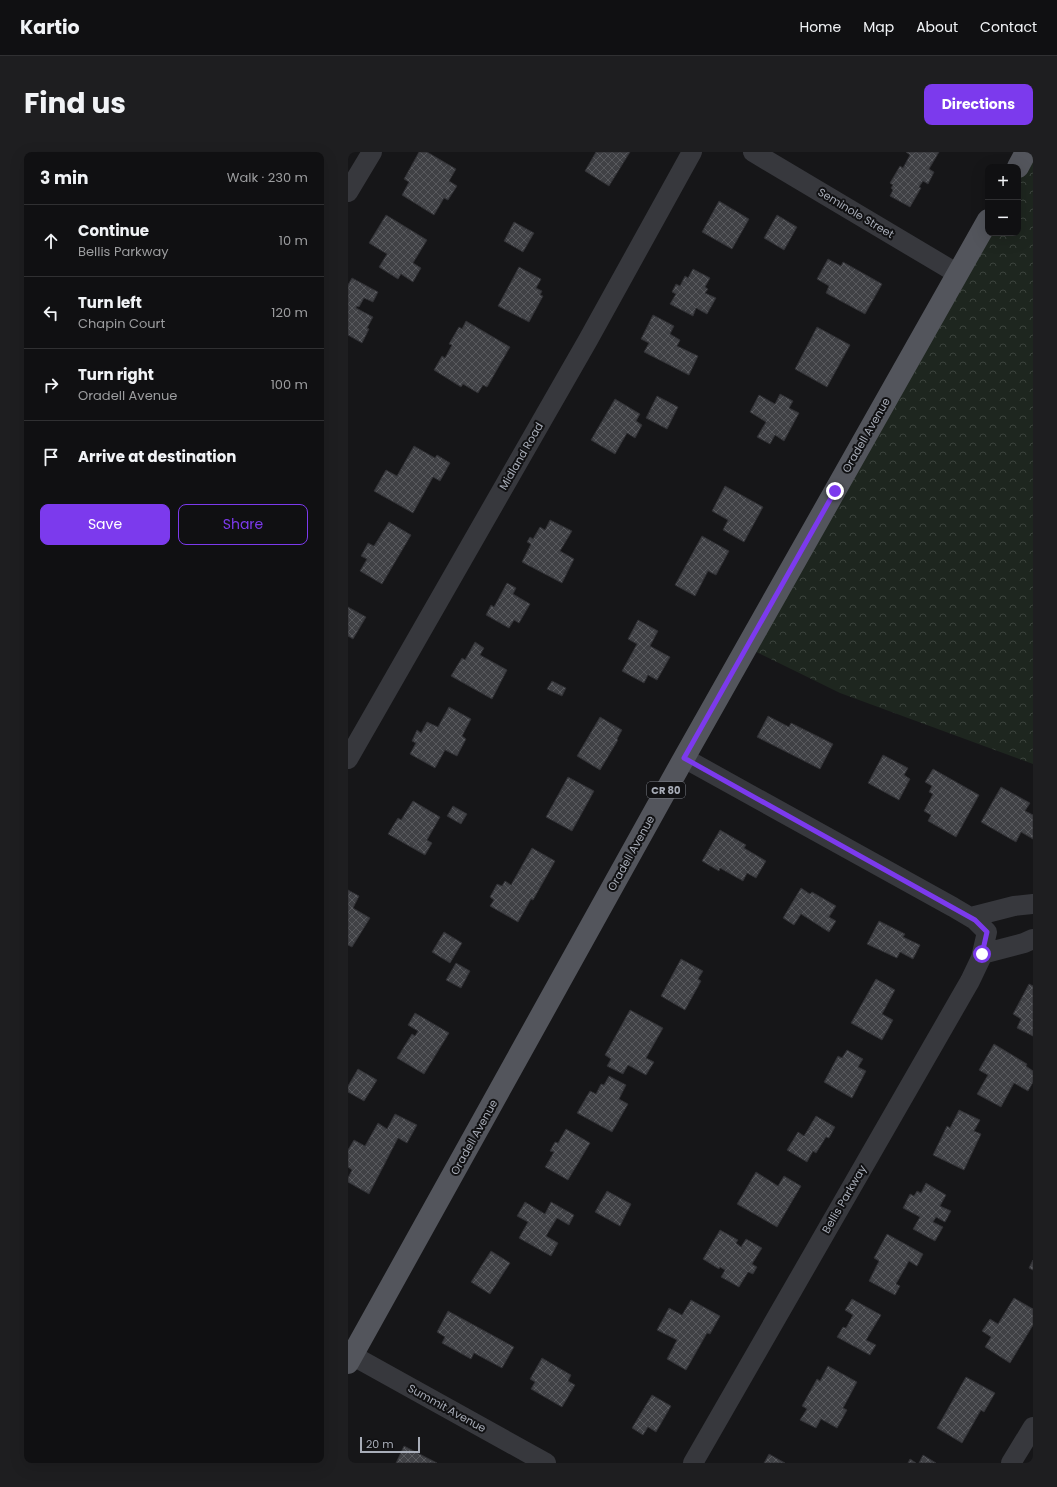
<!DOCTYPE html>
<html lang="en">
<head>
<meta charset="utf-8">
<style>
  body { margin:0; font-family:Poppins,sans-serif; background:#1e1e20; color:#f1f3f6 }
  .controls { position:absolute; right:12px; top:12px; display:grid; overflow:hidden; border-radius:8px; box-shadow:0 4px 16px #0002 }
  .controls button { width:36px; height:36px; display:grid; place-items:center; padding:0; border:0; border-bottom:1px solid #303032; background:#101012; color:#f1f3f6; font:20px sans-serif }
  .scale { position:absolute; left:12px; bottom:10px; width:60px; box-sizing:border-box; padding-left:4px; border:2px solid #a8adb8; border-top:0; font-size:11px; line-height:14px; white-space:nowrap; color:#a8adb8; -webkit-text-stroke:3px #111113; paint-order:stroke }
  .stop { position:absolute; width:12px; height:12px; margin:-9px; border:3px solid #7c3aed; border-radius:50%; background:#fff }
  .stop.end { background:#7c3aed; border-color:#fff; box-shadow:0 1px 4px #0008 }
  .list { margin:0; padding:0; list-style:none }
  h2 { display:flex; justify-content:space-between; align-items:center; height:52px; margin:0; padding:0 16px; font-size:17px }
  h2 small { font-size:13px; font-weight:400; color:#9c9d9f }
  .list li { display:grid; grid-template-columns:26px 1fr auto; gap:12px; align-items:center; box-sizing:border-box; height:72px; padding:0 16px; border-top:1px solid #303032 }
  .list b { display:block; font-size:15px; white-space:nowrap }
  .list p { margin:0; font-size:13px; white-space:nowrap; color:#9c9d9f }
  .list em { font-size:13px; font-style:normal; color:#9c9d9f }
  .actions { display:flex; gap:8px; padding:12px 16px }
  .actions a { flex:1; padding:9px 0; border:1px solid #7c3aed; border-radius:8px; text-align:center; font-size:14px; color:#7c3aed }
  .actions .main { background:#7c3aed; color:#fff }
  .icon { flex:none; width:22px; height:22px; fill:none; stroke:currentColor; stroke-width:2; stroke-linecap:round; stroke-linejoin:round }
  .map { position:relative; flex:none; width:685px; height:1311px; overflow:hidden; border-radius:8px }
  header { display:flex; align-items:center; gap:24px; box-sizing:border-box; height:56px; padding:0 20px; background:#101012; border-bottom:1px solid #303032 }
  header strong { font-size:19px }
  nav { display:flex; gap:22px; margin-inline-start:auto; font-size:14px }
  .intro { display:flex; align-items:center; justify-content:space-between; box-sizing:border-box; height:96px; padding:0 24px }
  h1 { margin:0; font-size:28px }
  .button { padding:10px 18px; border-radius:8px; background:#7c3aed; color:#fff; font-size:14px; font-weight:700 }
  main { display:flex; gap:24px; padding:0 24px }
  aside { flex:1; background:#101012; border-radius:8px; box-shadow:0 4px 16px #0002 }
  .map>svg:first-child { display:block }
  .forest { fill:url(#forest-crowns) }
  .building { fill:url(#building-cross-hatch); stroke:#303034 }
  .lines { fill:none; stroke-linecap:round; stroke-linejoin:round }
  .street { stroke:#37383d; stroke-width:20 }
  .primary { stroke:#53555c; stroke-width:22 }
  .route { stroke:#7c3aed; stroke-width:5 }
  .labels { text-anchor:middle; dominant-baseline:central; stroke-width:4; stroke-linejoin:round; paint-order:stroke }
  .shield { fill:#111113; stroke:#7b7e86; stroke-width:1 }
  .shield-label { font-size:10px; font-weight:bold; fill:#a8adb8 }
  .street-label { font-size:11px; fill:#a8adb8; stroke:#111113 }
</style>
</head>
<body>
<header>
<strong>Kartio</strong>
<nav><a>Home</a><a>Map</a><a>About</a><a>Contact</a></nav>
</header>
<div class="intro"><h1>Find us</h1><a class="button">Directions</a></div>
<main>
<aside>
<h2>3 min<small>Walk · 230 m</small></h2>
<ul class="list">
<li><svg class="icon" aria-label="ahead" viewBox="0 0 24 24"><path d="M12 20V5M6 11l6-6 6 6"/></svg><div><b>Continue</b><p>Bellis Parkway</p></div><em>10 m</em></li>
<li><svg class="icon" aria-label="left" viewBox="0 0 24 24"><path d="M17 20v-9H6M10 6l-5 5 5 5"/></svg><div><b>Turn left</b><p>Chapin Court</p></div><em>120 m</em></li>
<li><svg class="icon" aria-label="right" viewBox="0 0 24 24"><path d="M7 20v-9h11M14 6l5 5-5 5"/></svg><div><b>Turn right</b><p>Oradell Avenue</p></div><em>100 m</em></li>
<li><svg class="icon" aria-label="arrive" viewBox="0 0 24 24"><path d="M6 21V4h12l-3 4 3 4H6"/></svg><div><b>Arrive at destination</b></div></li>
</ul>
<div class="actions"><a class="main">Save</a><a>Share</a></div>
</aside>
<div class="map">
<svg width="685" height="1311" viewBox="0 0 685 1311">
  <defs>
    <pattern id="forest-crowns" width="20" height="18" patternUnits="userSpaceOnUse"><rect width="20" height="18" fill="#1e261f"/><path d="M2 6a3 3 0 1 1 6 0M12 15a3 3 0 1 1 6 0" fill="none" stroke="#3c433d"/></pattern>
    <pattern id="building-cross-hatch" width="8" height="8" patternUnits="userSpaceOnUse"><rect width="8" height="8" fill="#404145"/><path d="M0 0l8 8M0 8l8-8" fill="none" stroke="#595a5e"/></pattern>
  </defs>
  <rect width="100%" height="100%" fill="#161618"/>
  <path class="forest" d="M 685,0 L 685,612 L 492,541 L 398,495 L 640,81 L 670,81 L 670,15 Z"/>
  <path class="building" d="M 71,0 L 79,0 L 108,17 L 101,29 L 109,34 L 100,48 L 96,46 L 86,63 L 54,43 L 61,30 L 56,27 Z
    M 248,0 L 282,0 L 261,34 L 237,19 Z
    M 558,0 L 591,0 L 581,17 L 586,20 L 580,32 L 575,29 L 571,35 L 573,36 L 562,55 L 542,44 L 545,38 L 543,36 L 545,33 L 542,31 L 552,14 L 555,16 L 562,3 Z
    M 371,49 L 401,67 L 384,97 L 354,80 Z
    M 38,63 L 79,88 L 65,111 L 73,116 L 65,130 L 53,122 L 50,127 L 31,115 L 39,102 L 21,91 Z
    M 429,63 L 449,75 L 436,98 L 416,86 Z
    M 166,70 L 186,81 L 175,100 L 156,89 Z
    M 480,107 L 493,114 L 495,110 L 534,132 L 517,162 L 478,141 L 481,134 L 469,127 Z
    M 171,115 L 193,127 L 188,136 L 194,139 L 192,143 L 195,144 L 181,170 L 150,154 Z
    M 345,117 L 362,126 L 357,135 L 360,137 L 357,141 L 368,146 L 359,162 L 348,156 L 345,164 L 322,152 L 328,142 L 324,140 L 328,132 L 332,134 L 337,124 L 340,126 Z
    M 4,126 L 30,140 L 25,150 L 16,146 L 11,155 L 9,154 L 8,156 L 25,165 L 19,176 L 21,177 L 14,191 L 0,183 L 0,133 Z
    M 305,163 L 326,174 L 322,182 L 332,188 L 329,194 L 350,204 L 341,223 L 296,200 L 301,191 L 293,187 Z
    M 118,169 L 162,195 L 139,235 L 135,233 L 130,241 L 115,232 L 113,235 L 86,218 L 94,204 L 97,206 L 104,193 L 101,192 L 111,175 L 114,177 Z
    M 469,175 L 502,193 L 479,235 L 447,217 Z
    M 432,242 L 445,249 L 441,256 L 451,261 L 436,289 L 427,283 L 422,292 L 409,285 L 418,270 L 402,260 L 411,243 L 427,252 Z
    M 309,244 L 330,255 L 319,277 L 298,266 Z
    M 267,247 L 292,262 L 288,269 L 294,273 L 287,286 L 279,281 L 267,302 L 243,288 Z
    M 66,294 L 87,306 L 89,303 L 102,311 L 92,329 L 85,325 L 65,361 L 26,339 L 38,318 L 49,324 Z
    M 377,334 L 415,355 L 396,390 L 375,378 L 380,368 L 364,359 Z
    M 202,368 L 224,379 L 212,399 L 226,407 L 214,431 L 174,410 L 183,392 L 179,390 L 182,385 L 185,387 L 192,375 L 197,378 Z
    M 41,370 L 63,383 L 34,432 L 12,419 L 19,407 L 13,404 L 20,391 L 26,394 Z
    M 354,384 L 381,399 L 368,423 L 360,419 L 347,444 L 327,433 Z
    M 159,431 L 168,436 L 165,442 L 182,452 L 171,471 L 166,468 L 161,476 L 138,463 L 143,453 L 146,455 Z
    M 0,455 L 18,465 L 5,487 L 0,484 Z
    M 290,468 L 310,479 L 302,494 L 322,505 L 309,528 L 300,523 L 296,531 L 274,519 L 289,492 L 280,487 Z
    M 127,490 L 136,496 L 132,503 L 159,518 L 144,547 L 103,524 L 114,506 L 117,508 Z
    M 204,529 L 218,536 L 214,544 L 199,537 Z
    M 101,555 L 123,567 L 114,584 L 118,587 L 109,604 L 97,598 L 87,616 L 62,602 L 68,591 L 64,589 L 69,578 L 73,581 L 79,570 L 90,575 Z
    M 420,564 L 441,575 L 443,571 L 485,592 L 472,617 L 409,585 Z
    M 252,565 L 274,578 L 269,587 L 270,588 L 252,618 L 229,604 Z
    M 535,603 L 560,616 L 556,623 L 562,627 L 551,648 L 520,631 Z
    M 585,617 L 631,643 L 608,685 L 580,669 L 583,663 L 576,659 L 585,642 L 581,640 L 584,634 L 577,630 Z
    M 220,625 L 246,639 L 224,679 L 198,665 Z
    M 653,635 L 682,651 L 677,659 L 685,663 L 685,687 L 673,680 L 668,690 L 633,670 Z
    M 65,649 L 92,665 L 79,688 L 84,691 L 77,703 L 40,682 L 50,666 L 53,668 Z
    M 105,654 L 119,662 L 113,672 L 99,664 Z
    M 372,678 L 398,693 L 396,696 L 418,709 L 408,726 L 399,721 L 395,729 L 372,716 L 371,719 L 354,709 Z
    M 184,696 L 207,709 L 185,748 L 183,747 L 170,770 L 142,754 L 146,748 L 142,745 L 149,732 L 154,734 L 157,729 L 163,733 Z
    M 453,736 L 462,742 L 464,740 L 488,754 L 481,765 L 488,769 L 481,780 L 453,762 L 446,773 L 435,766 Z
    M 0,738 L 11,744 L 5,756 L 22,766 L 4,795 L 0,793 Z
    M 531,769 L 557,782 L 555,785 L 572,793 L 565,807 L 552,800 L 549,806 L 519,792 Z
    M 96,780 L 114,791 L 102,811 L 84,800 Z
    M 333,807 L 355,819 L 350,827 L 353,829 L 337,858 L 313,844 Z
    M 108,811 L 122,819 L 113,836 L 98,828 Z
    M 528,827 L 547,838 L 534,862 L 545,868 L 534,888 L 503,871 Z
    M 681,832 L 685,834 L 685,884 L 669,876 L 673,867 L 665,862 Z
    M 282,858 L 315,876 L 298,906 L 306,910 L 298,923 L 280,913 L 275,922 L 259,914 L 263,907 L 257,903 Z
    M 67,861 L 101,881 L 76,922 L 49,906 L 64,882 L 67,884 L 70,879 L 60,873 Z
    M 646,892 L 679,912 L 678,914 L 685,919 L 685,930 L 680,939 L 666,931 L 653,955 L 629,942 L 640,923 L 631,918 Z
    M 499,898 L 515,907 L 510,915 L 518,919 L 504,946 L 476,930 L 490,904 L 494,906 Z
    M 10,917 L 29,928 L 16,949 L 0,940 L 0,934 Z
    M 261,924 L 278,933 L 271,947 L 280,952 L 264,980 L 229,961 L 242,939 L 248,942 L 253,932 L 256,933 Z
    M 611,958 L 632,968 L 626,979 L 633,982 L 616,1018 L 585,1003 L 599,974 L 602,976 Z
    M 47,962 L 69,973 L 59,991 L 50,986 L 21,1042 L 0,1030 L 0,1026 L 4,1018 L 0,1015 L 0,998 L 6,988 L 17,994 L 30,971 L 39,977 Z
    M 468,964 L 487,975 L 481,986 L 478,985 L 468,1001 L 465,999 L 459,1010 L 439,998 L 450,980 L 456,984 Z
    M 218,977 L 242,991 L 220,1028 L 197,1015 L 206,1000 L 202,999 L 207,990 L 210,991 Z
    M 408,1020 L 430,1034 L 436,1024 L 453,1034 L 429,1075 L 389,1052 Z
    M 578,1031 L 598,1043 L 592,1054 L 603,1059 L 597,1070 L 588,1065 L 585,1070 L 595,1075 L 587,1089 L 565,1077 L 572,1065 L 555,1056 L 562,1042 L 566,1044 L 569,1039 L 573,1041 Z
    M 259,1039 L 283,1052 L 272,1074 L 247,1060 Z
    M 177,1050 L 197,1062 L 203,1050 L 226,1063 L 221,1073 L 209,1066 L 198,1084 L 210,1091 L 203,1104 L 171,1086 L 180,1070 L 169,1064 Z
    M 372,1078 L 390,1088 L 388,1091 L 393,1095 L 398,1087 L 414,1096 L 404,1112 L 409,1115 L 405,1122 L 400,1120 L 391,1135 L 373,1125 L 377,1118 L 372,1115 L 371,1117 L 355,1107 Z
    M 539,1082 L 575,1102 L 569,1114 L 561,1109 L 548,1132 L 552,1134 L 547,1143 L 521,1129 L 531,1109 L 526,1106 Z
    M 143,1099 L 162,1111 L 142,1142 L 123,1130 Z
    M 685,1108 L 685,1118 L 681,1116 Z
    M 666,1146 L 685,1157 L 685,1173 L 662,1211 L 637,1195 L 643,1185 L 634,1179 L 642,1167 L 650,1172 Z
    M 504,1147 L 533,1163 L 518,1188 L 528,1193 L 522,1203 L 489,1185 L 495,1175 L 498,1176 L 505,1163 L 497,1158 Z
    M 343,1148 L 372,1164 L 362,1182 L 359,1181 L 338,1218 L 319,1207 L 329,1188 L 309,1178 L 321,1156 L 334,1163 Z
    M 100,1159 L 166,1195 L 154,1216 L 126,1201 L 123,1207 L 94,1191 L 97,1185 L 89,1180 Z
    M 194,1206 L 223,1223 L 220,1229 L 227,1233 L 214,1255 L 183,1237 L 187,1230 L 182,1227 Z
    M 480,1214 L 509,1230 L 495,1256 L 499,1258 L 489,1276 L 473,1267 L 468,1276 L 452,1268 L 459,1257 L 454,1254 L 469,1227 L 472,1229 Z
    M 618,1225 L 647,1241 L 636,1260 L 633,1258 L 614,1291 L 589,1276 Z
    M 304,1243 L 323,1254 L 308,1280 L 300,1275 L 295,1283 L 284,1276 Z
    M 56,1294 L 89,1311 L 48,1311 Z
    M 421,1302 L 437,1311 L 416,1311 Z
    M 575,1303 L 588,1311 L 571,1311 Z
    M 562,1307 L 568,1311 L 560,1311 Z"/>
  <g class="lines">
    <path class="street" d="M 405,0 L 610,122
      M 0,40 L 24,0
      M 336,606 L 605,755 L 627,768 L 639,780 L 633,806 L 622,829 L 345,1311
      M 0,607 L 240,188 L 344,0
      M 623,765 L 666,754 L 685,752
      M 634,802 L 676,791 L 685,787
      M 0,1201 L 198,1311
      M 663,1311 L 685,1275"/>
    <path class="primary" d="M 670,15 L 678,0
      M 0,1211 L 336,606 L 640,68"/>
  </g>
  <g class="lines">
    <path class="route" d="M 487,339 L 336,606 L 627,768 L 639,780 L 634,802"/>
  </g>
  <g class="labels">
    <rect class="shield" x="299" y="630" width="38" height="16" rx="3"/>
    <g class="shield-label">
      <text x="318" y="638">CR 80</text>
    </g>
    <g class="street-label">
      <text transform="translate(508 61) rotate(31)">Seminole Street</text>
      <text transform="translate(518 283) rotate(-60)">Oradell Avenue</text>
      <text transform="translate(173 304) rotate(-60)">Midland Road</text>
      <text transform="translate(283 701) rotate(-61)">Oradell Avenue</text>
      <text transform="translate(126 985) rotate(-61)">Oradell Avenue</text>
      <text transform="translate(496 1047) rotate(-60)">Bellis Parkway</text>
      <text transform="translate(99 1256) rotate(29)">Summit Avenue</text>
    </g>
  </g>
</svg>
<div class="controls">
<button>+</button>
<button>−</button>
</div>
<div class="scale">20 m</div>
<div class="stop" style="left:634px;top:802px"></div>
<div class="stop end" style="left:487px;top:339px"></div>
</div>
</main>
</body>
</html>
